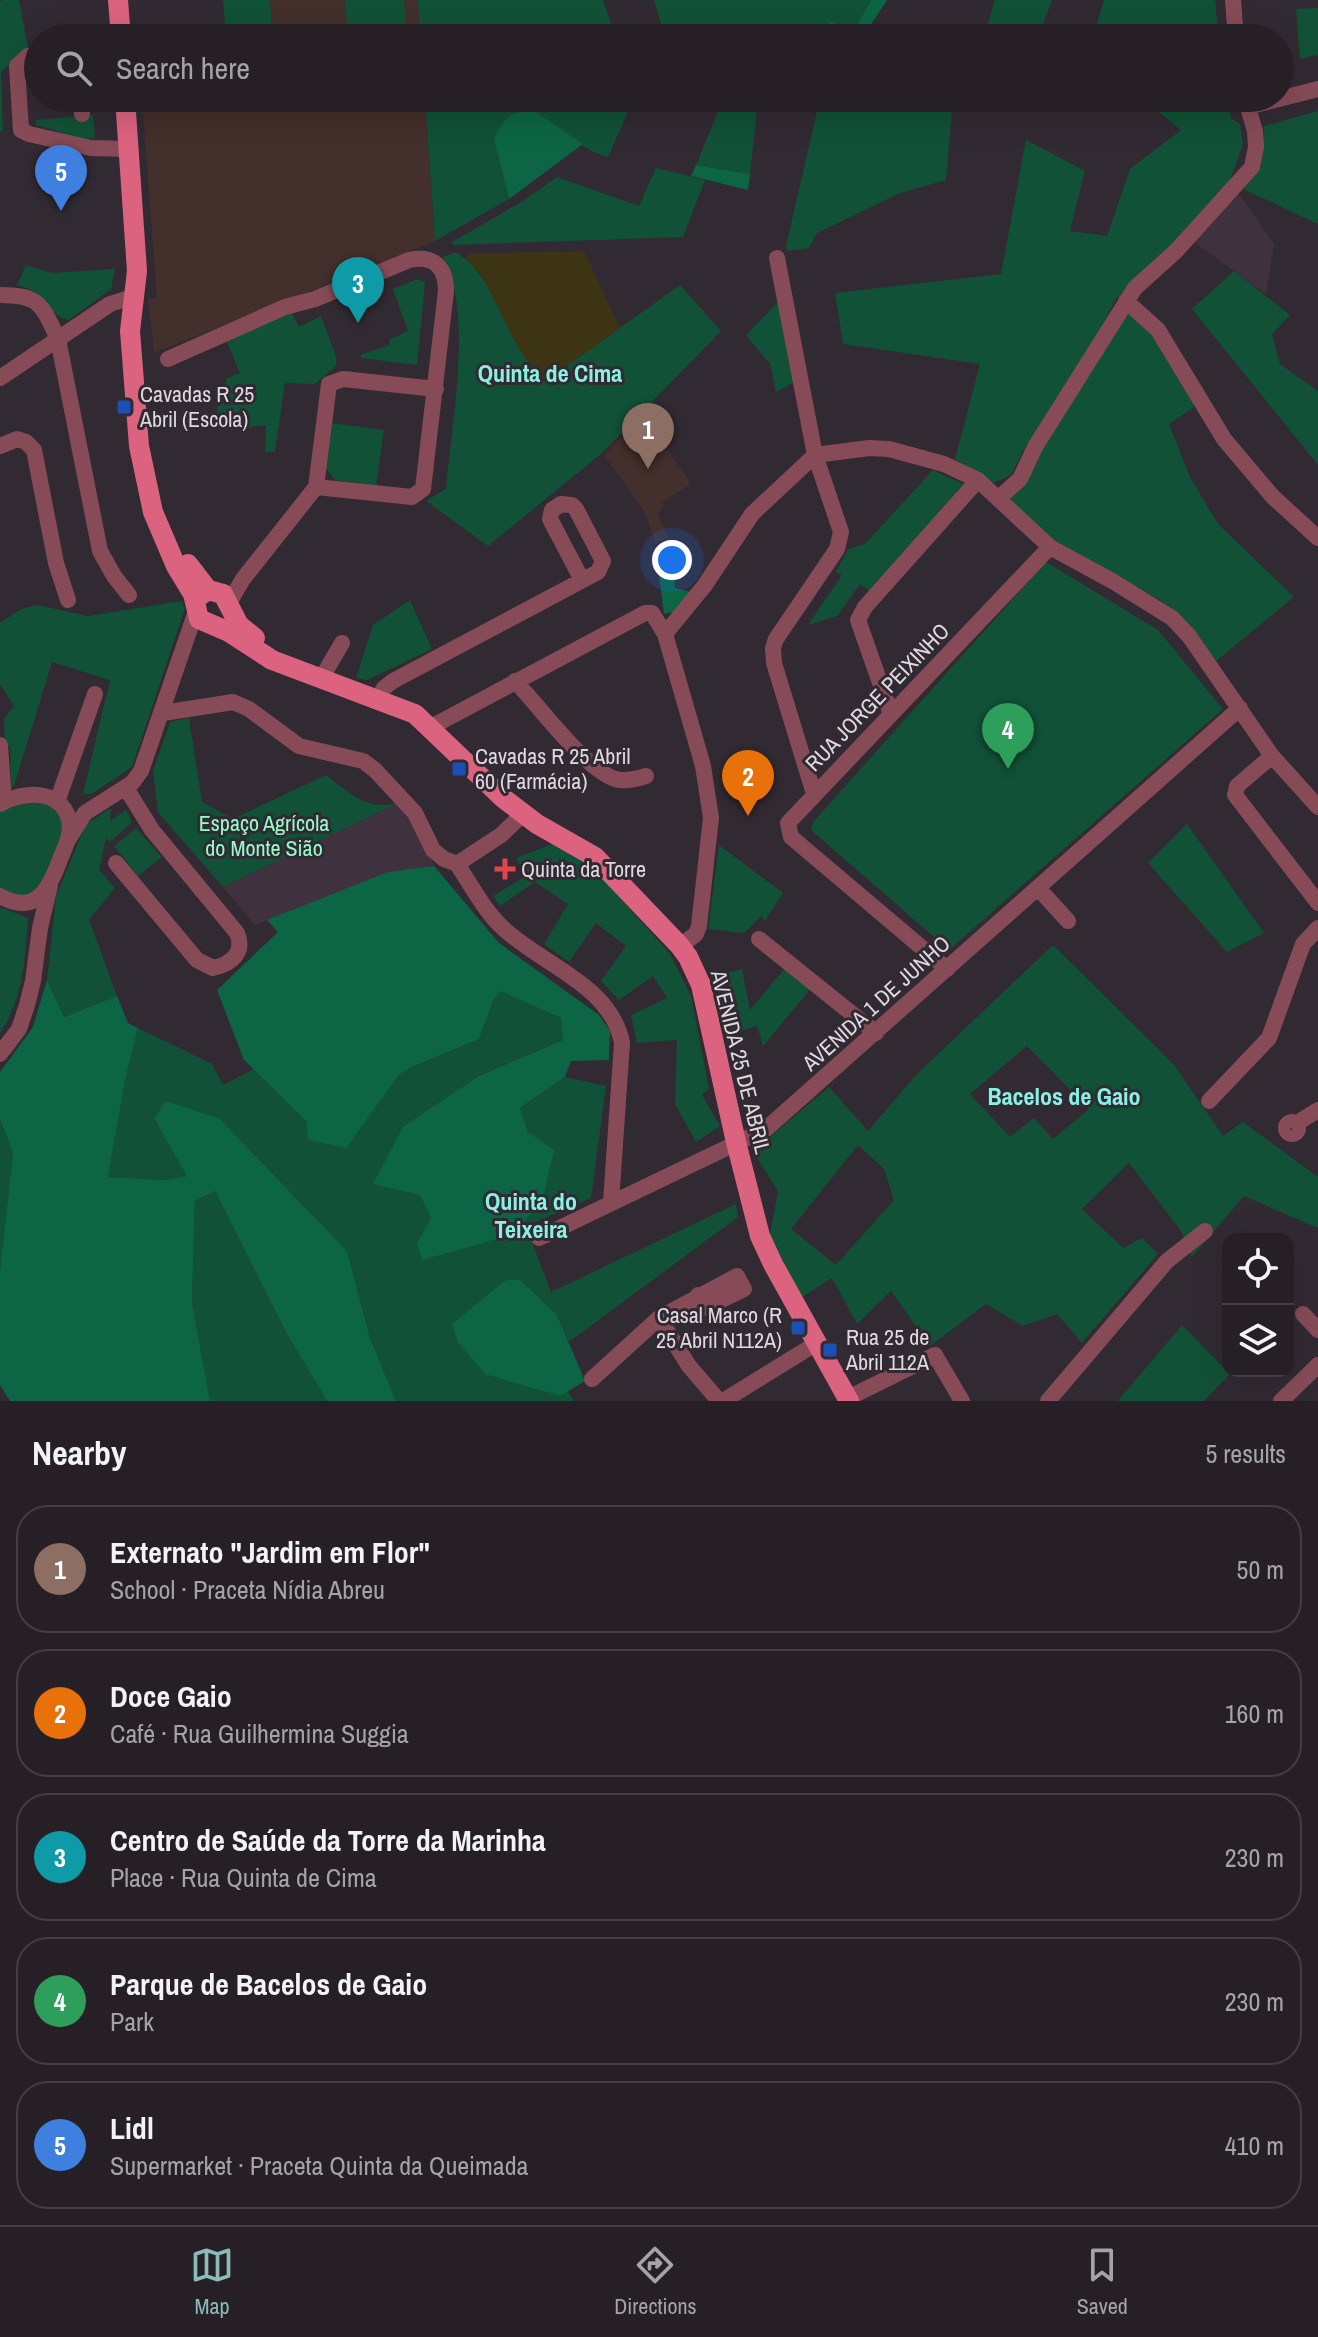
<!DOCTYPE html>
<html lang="en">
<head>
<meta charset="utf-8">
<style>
  body { margin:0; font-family:"Archivo Narrow",sans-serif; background:#2e282e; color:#f1f3f6 }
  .controls { position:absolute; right:24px; bottom:24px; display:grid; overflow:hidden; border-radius:16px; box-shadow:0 8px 32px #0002 }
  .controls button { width:72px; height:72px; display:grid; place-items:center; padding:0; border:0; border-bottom:2px solid #423e43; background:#262026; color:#f1f3f6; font:40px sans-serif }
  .you { position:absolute; left:672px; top:560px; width:28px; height:28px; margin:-20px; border:6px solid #fff; border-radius:50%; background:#1a73e8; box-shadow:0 0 0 12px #1a73e833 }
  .badge { display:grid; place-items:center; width:52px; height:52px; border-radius:50%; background:#8bbbb9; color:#fff; font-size:26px; font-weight:700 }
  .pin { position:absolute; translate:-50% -66px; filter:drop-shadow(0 2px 4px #0008) }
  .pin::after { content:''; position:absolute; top:42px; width:28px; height:24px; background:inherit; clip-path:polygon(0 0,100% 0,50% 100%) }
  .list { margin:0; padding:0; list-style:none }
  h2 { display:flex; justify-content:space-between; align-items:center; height:104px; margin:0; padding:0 32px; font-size:34px }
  h2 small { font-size:26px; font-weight:400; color:#a4a3a7 }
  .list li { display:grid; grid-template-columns:52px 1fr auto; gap:24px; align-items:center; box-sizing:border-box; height:128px; margin:0 16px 16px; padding:0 16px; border:2px solid #423e43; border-radius:32px }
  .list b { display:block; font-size:30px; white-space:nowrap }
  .list p { margin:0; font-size:26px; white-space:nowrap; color:#a4a3a7 }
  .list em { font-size:26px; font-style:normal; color:#a4a3a7 }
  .icon { flex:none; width:44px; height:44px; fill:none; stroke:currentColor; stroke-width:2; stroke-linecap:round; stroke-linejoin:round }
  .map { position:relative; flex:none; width:1318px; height:1401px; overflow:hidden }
  .search { position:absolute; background:#262026; box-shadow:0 8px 32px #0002; left:24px; right:24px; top:24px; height:88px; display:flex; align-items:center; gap:20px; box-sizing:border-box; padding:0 28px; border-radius:44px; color:#a4a3a7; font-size:30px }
  .sheet { height:824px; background:#262026 }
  nav { display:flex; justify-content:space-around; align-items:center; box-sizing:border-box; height:112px; border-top:2px solid #423e43; background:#262026; font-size:22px; color:#a4a3a7 }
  nav a { display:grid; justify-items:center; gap:4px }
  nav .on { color:#8bbbb9 }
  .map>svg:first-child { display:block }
  .built { fill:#3f323e }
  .education { fill:#432f2c }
  .green { fill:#115137; fill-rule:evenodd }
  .forest { fill:#0c6544 }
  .sand { fill:#3d3414 }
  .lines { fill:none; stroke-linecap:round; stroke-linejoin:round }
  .minor { stroke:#864b57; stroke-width:16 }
  .major { stroke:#dc637f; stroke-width:20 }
  .transit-dot { fill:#1a4fb4; stroke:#322a32; stroke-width:3 }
  .health-dot { fill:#e0444e; stroke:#322a32; stroke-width:3 }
  .labels { text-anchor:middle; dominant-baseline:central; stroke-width:6; stroke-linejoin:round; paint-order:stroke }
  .poi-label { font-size:22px; fill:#dfdadf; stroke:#322a32; text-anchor:start }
  .street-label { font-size:22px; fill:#dfdadf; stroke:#322a32 }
  .park-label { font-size:22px; fill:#95fbc9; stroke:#322a32 }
  .neighbourhood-label { font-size:24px; font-weight:bold; fill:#88f1e3; stroke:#322a32 }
</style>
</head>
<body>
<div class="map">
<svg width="1318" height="1401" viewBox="0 0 1318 1401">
  <rect width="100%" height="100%" fill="#322a32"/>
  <path class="built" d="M 1237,191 L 1274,244 L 1266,294 L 1194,242 Z
    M 398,803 L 414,825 L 434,866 L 388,873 L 255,925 L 223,887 Z"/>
  <path class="education" d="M 270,0 L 418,0 L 420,38 L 272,38 Z
    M 276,98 L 425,98 L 435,241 L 154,353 L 148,299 L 157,298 L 143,112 L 276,105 Z
    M 641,418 L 651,428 L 650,438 L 662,448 L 667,448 L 691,484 L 661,503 L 664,507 L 658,513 L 668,538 L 655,543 L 644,511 L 604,455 Z"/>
  <path class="green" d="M 2,0 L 19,0 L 28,48 L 1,72 L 3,131 L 0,131 L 0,2 Z
    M 223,0 L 270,0 L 272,38 L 226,38 Z
    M 345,0 L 404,0 L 407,38 L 348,38 Z
    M 418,0 L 605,0 L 603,1 L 617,38 L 420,38 Z
    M 654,0 L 871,0 L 853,34 L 829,20 L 834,38 L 665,38 Z
    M 995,0 L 1052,0 L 1038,38 L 1017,38 L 987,26 Z
    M 1104,0 L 1215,0 L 1219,38 L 1093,38 Z
    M 1318,8 L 1318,55 L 1300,59 L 1296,9 Z
    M 132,98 L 190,98 L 190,110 L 133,113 Z
    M 425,98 L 634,98 L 608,157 C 583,151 556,125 533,110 L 494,139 L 509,199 L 435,241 Z
    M 820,98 L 862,98 L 861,103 L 953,99 L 946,180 L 900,193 L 817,233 L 809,248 L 787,251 L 786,246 Z
    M 1141,98 L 1228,98 L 1231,118 L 1240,124 L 1243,144 L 1229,183 L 1182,237 L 1116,299 L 1093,343 L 1033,441 L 1026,445 L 1011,475 L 994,483 L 955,459 L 980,364 L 843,344 L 835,293 L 1001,274 L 1026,140 L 1085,171 L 1070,231 L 1107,236 L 1130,169 L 1181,130 Z
    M 758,100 L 750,174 L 696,165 L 720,107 Z
    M 1318,111 L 1318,224 L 1243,189 L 1261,167 L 1264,126 Z
    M 93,115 L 95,139 C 73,139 58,130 36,125 L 36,120 Z
    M 656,168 L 705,180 L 683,237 L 453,245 L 452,242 L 523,201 L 557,177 L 639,206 Z
    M 456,252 C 490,274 498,313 518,346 C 525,359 536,370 544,382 L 680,285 L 721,331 L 602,453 L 488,546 L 426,501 L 446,489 C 451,428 474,310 443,257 Z
    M 26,265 L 52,273 L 115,269 L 111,289 L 69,320 C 55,318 52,307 42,298 C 35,291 26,288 17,285 Z
    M 1234,271 L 1290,315 L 1272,334 L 1280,364 L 1318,391 L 1318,465 L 1192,309 Z
    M 418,279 L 425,283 L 417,365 L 362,358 L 360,355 L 390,345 L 389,340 L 408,331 L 393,289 Z
    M 779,301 L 795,382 L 776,392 L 770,364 L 746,335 Z
    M 1126,308 L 1154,333 L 1197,405 L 1169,424 L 1190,477 L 1218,524 L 1294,597 L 1215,662 L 1203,645 L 1160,600 L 1053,539 L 1010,501 L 1011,495 Z
    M 290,310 L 299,327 L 321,316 L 336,356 L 336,366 L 315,384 L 285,383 L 275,452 L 265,452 L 266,425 L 223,430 L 217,409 L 227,378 L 240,373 L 226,340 Z
    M 331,423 L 384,430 L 376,486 L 335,480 L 326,468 Z
    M 933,470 L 963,484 L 945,505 L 947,510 L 870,591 L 860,584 L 837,616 L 808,625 L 842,575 L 836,572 L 848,549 L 865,544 Z
    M 1046,562 L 1158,630 L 1223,709 L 949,950 L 811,830 L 814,821 Z
    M 410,600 L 432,649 L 367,680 L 356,678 L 373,625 Z
    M 182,601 L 185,608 L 132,767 L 91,794 L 83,794 L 110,680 L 52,662 L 14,786 L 11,787 L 10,746 L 5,746 L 4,719 L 14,706 L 0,684 L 0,623 L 21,609 L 37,605 L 88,616 Z
    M 189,718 L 202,802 L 233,819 L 326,775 C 349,793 367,811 398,803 L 223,887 L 158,812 L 153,771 L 170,722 Z
    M 35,801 L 53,806 L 61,817 L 64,831 L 45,880 L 29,898 L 16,896 L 0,889 L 0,812 L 19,803 Z
    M 111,808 L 110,821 L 126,810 L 132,822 L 110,842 L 106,838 L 99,870 L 115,888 L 89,920 L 117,996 L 64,1017 L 47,980 L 56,896 L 86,824 Z
    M 1187,824 L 1264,933 L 1227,952 L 1148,863 Z
    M 136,828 L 162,857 L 138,876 L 114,846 Z
    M 552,844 L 588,862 L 670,954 L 691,996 L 709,1089 L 702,1095 L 720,1126 L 696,1142 L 675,1104 L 677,1040 L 637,1043 L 631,1015 L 667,998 L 653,976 L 619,1000 L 601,981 L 626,946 L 596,923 L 569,962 L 544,944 L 568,904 L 535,882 L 500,906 L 493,896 L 526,876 L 516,858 Z
    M 719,845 L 783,893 L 765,921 L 761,916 L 744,933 L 708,929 Z
    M 0,907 L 28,918 C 25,958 24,998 0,1033 Z
    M 1053,945 L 1174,1065 L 1223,1136 L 1243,1122 L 1318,1177 L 1318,1228 L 1244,1196 L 1192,1257 L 1181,1231 L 1129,1163 L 1082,1209 L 1123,1248 L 1142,1238 L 1158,1254 L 1082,1343 L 1057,1314 L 1023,1326 L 986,1304 L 930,1346 L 891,1291 L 857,1324 L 832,1278 L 801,1298 L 770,1235 L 778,1191 L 753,1151 L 829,1087 L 868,1131 L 917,1074 ZM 1027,1046 L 1089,1109 L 1053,1139 L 1034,1118 L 1010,1137 L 970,1094 ZM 858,1145 L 884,1169 L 894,1200 L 836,1265 L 791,1229 Z
    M 785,968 L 812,987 L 763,1046 L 757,1026 L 723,1036 L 712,977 L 742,969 L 750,1010 Z
    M 501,990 L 561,1018 L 563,1040 L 479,1076 L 420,1194 L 431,1218 L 417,1243 L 528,1132 L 520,1108 L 565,1077 L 606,1086 L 591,1198 L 526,1226 L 551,1292 L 736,1204 L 738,1217 L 569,1342 L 557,1315 L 560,1396 L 568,1391 L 574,1401 L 396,1401 L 370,1338 L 347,1251 L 220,1119 L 154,1120 L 188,1176 L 165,1180 L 108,1177 L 126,1076 L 138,1028 L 212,1064 L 223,1085 L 254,1069 L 307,1122 L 345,1148 L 399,1075 L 412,1067 L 479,1039 L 494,999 Z
    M 0,1119 L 13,1153 L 0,1270 Z
    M 215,1191 L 287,1334 L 327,1401 L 210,1401 L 192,1302 L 195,1201 Z
    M 1182,1325 L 1230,1374 L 1204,1401 L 1118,1401 Z"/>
  <path class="forest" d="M 871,0 L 887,0 L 862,38 L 834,38 L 827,19 L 853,33 Z
    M 533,110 L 583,144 L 509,199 L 494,139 C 505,117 508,113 533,110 Z
    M 696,165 L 750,174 L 748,190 L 691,176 Z
    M 656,553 L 675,558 L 675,588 L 691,592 L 680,611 L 664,614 Z
    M 434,866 L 499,943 L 599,1015 L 610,1031 L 609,1060 L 571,1061 L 565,1077 L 520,1108 L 528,1132 L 554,1150 L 543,1197 L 515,1234 L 422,1260 L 417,1243 L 431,1218 L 420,1195 L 373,1184 L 403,1127 L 479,1076 L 563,1040 L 561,1018 L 501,991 L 494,999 L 479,1039 L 412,1067 L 399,1075 L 346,1148 L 308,1140 L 307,1122 L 244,1060 L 217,990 L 278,932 L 267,920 L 388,872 Z
    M 47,980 L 64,1017 L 117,996 L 128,1023 L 138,1028 L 126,1076 L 108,1177 L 165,1180 L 187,1176 L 154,1119 L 166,1101 L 220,1119 L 347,1251 L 370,1338 L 396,1401 L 327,1401 L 287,1334 L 215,1191 L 195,1201 L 192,1302 L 210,1401 L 10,1401 L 0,1385 L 0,1270 L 13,1153 L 0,1119 L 0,1072 L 33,1027 Z
    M 506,1280 L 520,1280 L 557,1315 L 585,1381 L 560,1396 L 485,1374 L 458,1342 L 452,1324 Z"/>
  <path class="sand" d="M 584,251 L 620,328 L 545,382 L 518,347 L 484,279 L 467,259 L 468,254 Z"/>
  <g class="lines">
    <path class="minor" d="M 1233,0 L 1236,38
      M 38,56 L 28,56 L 17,66 L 21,130 L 29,134 L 91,148 L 129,149
      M 81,98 L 82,114
      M 1247,107 L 1318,89
      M 777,258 L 815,455 L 841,532 L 837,549 L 776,639 L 773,648 L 774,663 L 814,794
      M 0,295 C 40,295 42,305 58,339 L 100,551 L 114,576 L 129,595
      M 1126,301 L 1158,330 L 1224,439 L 1273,497 L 1318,538
      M 168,359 L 285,307 L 315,299 L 409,260 C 434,255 446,267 446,291 L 423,489 L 412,497 L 316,487
      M 0,378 L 110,304 L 135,296
      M 0,446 L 17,439 L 26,442 L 34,450 L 56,563 L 68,600
      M 815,455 L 869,448 L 889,449 L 944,464 L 978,480 L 1050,547 L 1114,582 L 1172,618 L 1189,636 L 1272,756 L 1318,807
      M 999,498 L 1020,479 L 1035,447 L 1135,288 L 1176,251 L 1252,167 L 1256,147 L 1255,131 L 1245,98
      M 229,603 L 243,579 L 316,487 L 329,384 L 343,379 L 436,389
      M 665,634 L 705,585 L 752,514 L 815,455
      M 321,679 L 342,643
      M 515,681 C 539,706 584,768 615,779 C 625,782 636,779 646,776
      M 378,699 L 384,688 L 393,681 L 598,572 L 603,561 L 576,509 L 572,505 L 561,504 L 552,510 L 550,519 L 582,580
      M 163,713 L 233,702 L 249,709 L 299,746 L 363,761 L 375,770 L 415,813 L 433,850 L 444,859 L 457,864
      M 891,714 L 858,620 L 865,607 L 978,480
      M 431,727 L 645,613 L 652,613 L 665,634 L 703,766 L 711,818 L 699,926 L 696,934 L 680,946
      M 0,745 L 4,802
      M 1272,756 L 1237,786 L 1235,795 L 1318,903
      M 57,802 L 95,694
      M 0,804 C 22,791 61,788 69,820 C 72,833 66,845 61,857 C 50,887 37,917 0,896
      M 68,840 L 85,813 L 132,783 L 141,771 L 195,614
      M 116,863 L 197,960 L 213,968 C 232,964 245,952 237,933 L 152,830 L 126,788
      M 457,864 C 471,885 485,912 504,929 C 544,966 611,985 622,1043 L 611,1202
      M 457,864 L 501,835 L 523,814
      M 1038,888 L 1068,921
      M 759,939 L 876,1033
      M 947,969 L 791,837 L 788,823 L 1050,547
      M 0,1054 L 19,1029 L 27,1005 L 33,981 L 40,928 L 50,886
      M 1209,1101 L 1269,1038 L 1303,944 L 1318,928
      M1286 1128a6 6 0 1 1 12 0a6 6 0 1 1-12 0Z
      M 1297,1123 L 1318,1110
      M 539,1238 L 766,1129 L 1240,708
      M 1303,1314 L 1318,1330
      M 659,1318 L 689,1366 L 719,1401
      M 592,1379 L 659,1318 L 737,1276 L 744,1289 L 705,1308 L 698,1295
      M 848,1398 L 935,1355 L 962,1401
      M 723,1401 L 817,1343
      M 1048,1401 L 1167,1261 L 1205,1231
      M 1281,1401 L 1318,1365"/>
    <path class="major" d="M 118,0 L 121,38
      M 125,98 L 137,271 L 130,331 L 139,446 L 153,512 L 176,566 L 193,594 L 199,619 L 229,632 L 272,660 L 415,714 L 503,798 L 537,824 L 595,857 L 680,946 L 688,957 L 701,985 L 736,1142 L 760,1236 L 773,1264 L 849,1401
      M 188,564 L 208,590
      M 198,597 L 208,590 L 223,594 L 239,625 L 255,638"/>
  </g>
  <g class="transit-dot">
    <rect x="116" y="399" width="16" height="16" rx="4"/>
    <rect x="451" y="761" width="16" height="16" rx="4"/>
    <rect x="790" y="1320" width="16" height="16" rx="4"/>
    <rect x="822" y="1342" width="16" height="16" rx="4"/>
  </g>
  <path class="health-dot" d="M501 857h8v8h8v8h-8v8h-8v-8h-8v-8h8z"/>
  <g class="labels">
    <g class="poi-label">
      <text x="140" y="394">Cavadas R 25<tspan x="140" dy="25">Abril (Escola)</tspan></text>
      <text x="475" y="756">Cavadas R 25 Abril<tspan x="475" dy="25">60 (Farmácia)</tspan></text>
      <text x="521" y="869">Quinta da Torre</text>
      <text x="782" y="1315" text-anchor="end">Casal Marco (R<tspan x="782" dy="25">25 Abril N112A)</tspan></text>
      <text x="846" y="1337">Rua 25 de<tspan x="846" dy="25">Abril 112A</tspan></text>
    </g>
    <g class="street-label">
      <text transform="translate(877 697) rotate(-46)">RUA JORGE PEIXINHO</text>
      <text transform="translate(876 1003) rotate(-42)">AVENIDA 1 DE JUNHO</text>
      <text transform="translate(741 1062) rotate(76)">AVENIDA 25 DE ABRIL</text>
    </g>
    <g class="park-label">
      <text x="264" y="823">Espaço Agrícola<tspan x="264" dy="25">do Monte Sião</tspan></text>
    </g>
    <g class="neighbourhood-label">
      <text x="550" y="373">Quinta de Cima</text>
      <text x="1064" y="1096">Bacelos de Gaio</text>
      <text x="531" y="1201">Quinta do<tspan x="531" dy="28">Teixeira</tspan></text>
    </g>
  </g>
</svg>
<div class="controls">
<button><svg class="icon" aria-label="locate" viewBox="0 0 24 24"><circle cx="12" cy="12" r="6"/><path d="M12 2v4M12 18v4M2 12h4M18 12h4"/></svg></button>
<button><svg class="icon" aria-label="layers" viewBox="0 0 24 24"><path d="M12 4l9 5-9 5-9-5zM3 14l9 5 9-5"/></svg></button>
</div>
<div class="you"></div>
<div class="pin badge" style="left:648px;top:469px;background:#8d6e63">1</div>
<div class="pin badge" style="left:748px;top:816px;background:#e8710a">2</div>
<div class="pin badge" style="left:358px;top:323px;background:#0f9aa8">3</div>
<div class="pin badge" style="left:1008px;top:769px;background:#2e9e5b">4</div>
<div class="pin badge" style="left:61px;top:211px;background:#3f7fe0">5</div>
<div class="search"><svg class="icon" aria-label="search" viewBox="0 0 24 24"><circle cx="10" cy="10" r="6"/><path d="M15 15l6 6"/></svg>Search here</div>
</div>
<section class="sheet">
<h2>Nearby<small>5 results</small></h2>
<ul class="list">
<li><span class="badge" style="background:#8d6e63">1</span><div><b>Externato &quot;Jardim em Flor&quot;</b><p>School · Praceta Nídia Abreu</p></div><em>50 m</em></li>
<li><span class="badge" style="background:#e8710a">2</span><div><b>Doce Gaio</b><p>Café · Rua Guilhermina Suggia</p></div><em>160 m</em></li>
<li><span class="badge" style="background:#0f9aa8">3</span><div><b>Centro de Saúde da Torre da Marinha</b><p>Place · Rua Quinta de Cima</p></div><em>230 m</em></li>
<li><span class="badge" style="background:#2e9e5b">4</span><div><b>Parque de Bacelos de Gaio</b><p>Park</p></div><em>230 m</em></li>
<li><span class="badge" style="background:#3f7fe0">5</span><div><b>Lidl</b><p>Supermarket · Praceta Quinta da Queimada</p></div><em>410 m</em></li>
</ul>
</section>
<nav>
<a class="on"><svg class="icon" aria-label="map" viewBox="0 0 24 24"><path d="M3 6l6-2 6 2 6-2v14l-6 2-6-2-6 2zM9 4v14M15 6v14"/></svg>Map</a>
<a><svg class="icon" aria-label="directions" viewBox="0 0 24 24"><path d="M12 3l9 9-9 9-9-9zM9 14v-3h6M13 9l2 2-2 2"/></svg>Directions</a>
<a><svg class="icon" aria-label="saved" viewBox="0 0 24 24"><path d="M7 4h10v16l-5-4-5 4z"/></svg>Saved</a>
</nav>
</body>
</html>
